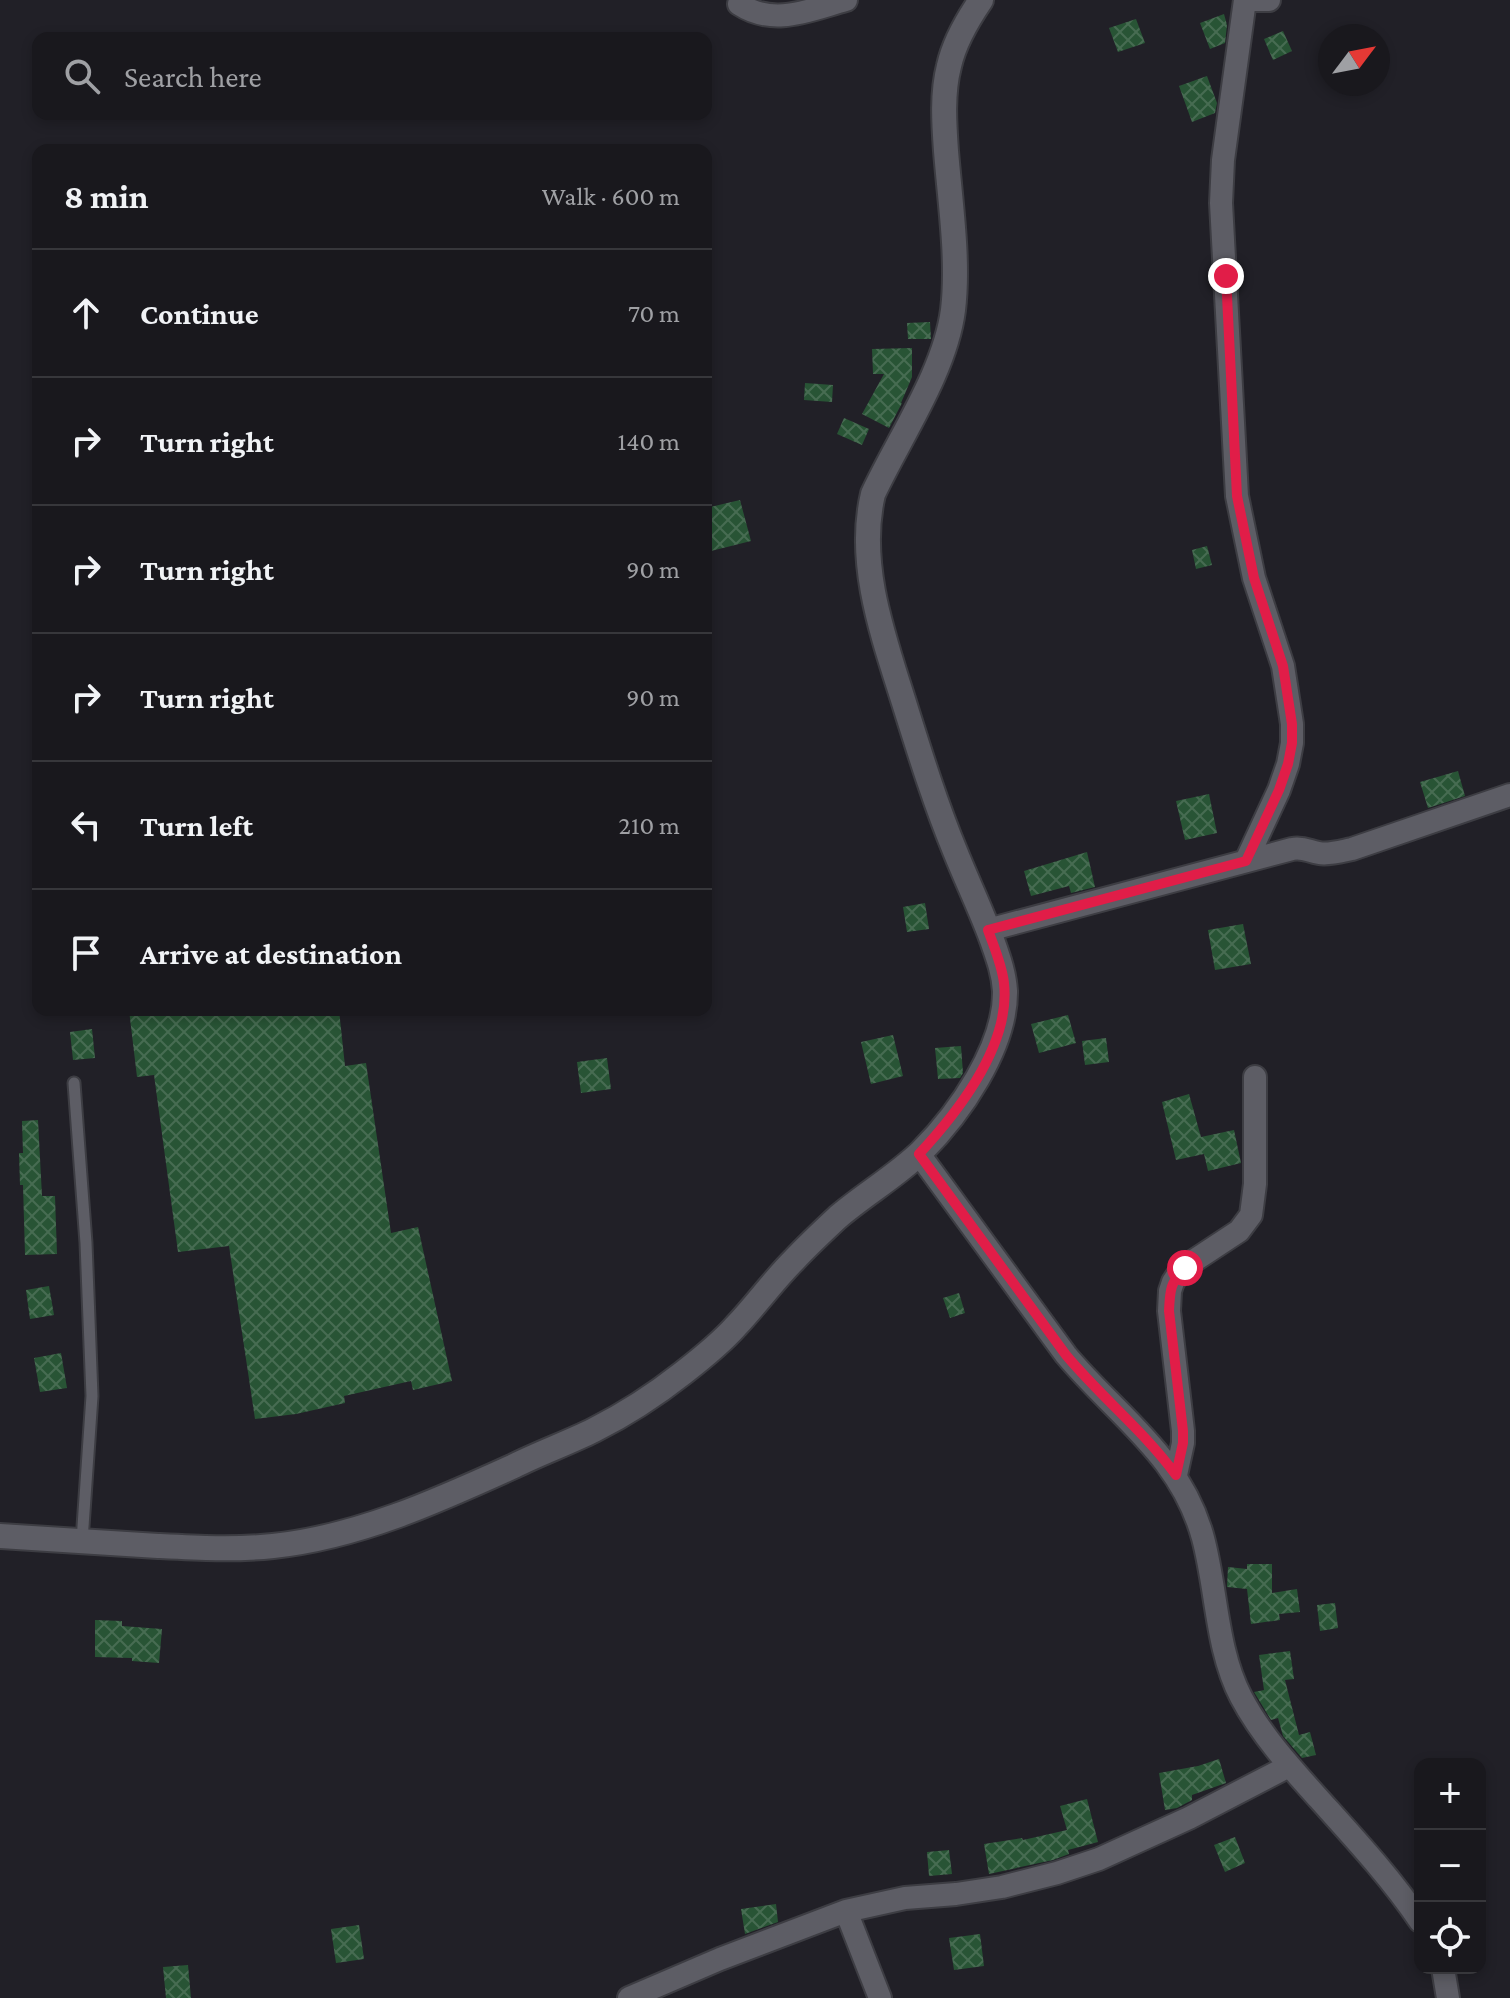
<!DOCTYPE html>
<html lang="en">
<head>
<meta charset="utf-8">
<style>
  body { margin:0; font-family:"Crimson Pro",serif; background:#222126; color:#f1f3f6 }
  .controls { position:absolute; right:24px; bottom:24px; display:grid; overflow:hidden; border-radius:16px; box-shadow:0 4px 12px #0003 }
  .controls button { width:72px; height:72px; display:grid; place-items:center; padding:0; border:0; border-bottom:2px solid #37373b; background:#19181d; color:#f1f3f6; font:40px sans-serif }
  .compass { position:absolute; left:1318px; top:24px; width:72px; height:72px; border-radius:50%; background:#19181d; box-shadow:0 4px 12px #0003; rotate:58deg }
  .stop { position:absolute; width:24px; height:24px; margin:-18px; border:6px solid #e11d48; border-radius:50%; background:#fff }
  .stop.end { background:#e11d48; border-color:#fff; box-shadow:0 2px 8px #0008 }
  .list { margin:0; padding:0; list-style:none }
  h2 { display:flex; justify-content:space-between; align-items:center; height:104px; margin:0; padding:0 32px; font-size:34px }
  h2 small { font-size:26px; font-weight:400; color:#9fa0a4 }
  .list li { display:grid; grid-template-columns:52px 1fr auto; gap:24px; align-items:center; box-sizing:border-box; height:128px; padding:0 32px; border-top:2px solid #37373b }
  .list b { display:block; font-size:30px; white-space:nowrap }
  .list em { font-size:26px; font-style:normal; color:#9fa0a4 }
  .icon { flex:none; width:44px; height:44px; fill:none; stroke:currentColor; stroke-width:2; stroke-linecap:round; stroke-linejoin:round }
  .map { position:relative; flex:none; width:1510px; height:1998px; overflow:hidden }
  .search { position:absolute; background:#19181d; box-shadow:0 4px 12px #0003; left:32px; top:32px; width:680px; height:88px; display:flex; align-items:center; gap:20px; box-sizing:border-box; padding:0 28px; border-radius:16px; color:#9fa0a4; font-size:30px }
  .panel { position:absolute; background:#19181d; box-shadow:0 4px 12px #0003; left:32px; top:144px; width:680px; height:872px; border-radius:16px }
  .map>svg:first-child { display:block }
  .building { fill:url(#building-cross-hatch) }
  .lines { fill:none; stroke-linecap:round; stroke-linejoin:round }
  .lane-casing { stroke:#3d3d43; stroke-width:15 }
  .street-casing { stroke:#3d3d43; stroke-width:26 }
  .secondary-casing { stroke:#3d3d43; stroke-width:28 }
  .lane { stroke:#5d5d65; stroke-width:11 }
  .street { stroke:#5d5d65; stroke-width:22 }
  .secondary { stroke:#5d5d65; stroke-width:24 }
  .route { stroke:#e11d48; stroke-width:10 }
</style>
</head>
<body>
<div class="map">
<svg width="1510" height="1998" viewBox="0 0 1510 1998">
  <defs>
    <pattern id="building-cross-hatch" width="8" height="8" patternUnits="userSpaceOnUse" patternTransform="scale(2)"><rect width="8" height="8" fill="#285435"/><path d="M0 0l8 8M0 8l8-8" fill="none" stroke="#476c52"/></pattern>
  </defs>
  <rect width="100%" height="100%" fill="#212027"/>
  <path class="building" d="M 1224,14 L 1227,25 L 1225,43 L 1210,49 L 1200,23 Z
    M 1136,19 L 1145,43 L 1118,52 L 1109,28 Z
    M 1283,31 L 1292,51 L 1273,60 L 1264,39 Z
    M 1207,76 L 1217,103 L 1215,113 L 1192,122 L 1179,86 Z
    M 930,322 L 931,339 L 908,339 L 907,323 Z
    M 912,348 L 912,377 L 901,403 L 902,403 L 889,428 L 862,414 L 884,374 L 873,374 L 872,349 Z
    M 805,383 L 833,385 L 832,402 L 804,400 Z
    M 844,418 L 869,429 L 862,445 L 837,434 Z
    M 740,500 L 751,541 L 711,551 L 706,532 L 706,508 Z
    M 1207,546 L 1212,565 L 1196,569 L 1192,550 Z
    M 1458,771 L 1465,796 L 1428,808 L 1420,782 Z
    M 1209,794 L 1217,833 L 1185,840 L 1176,801 Z
    M 1087,852 L 1095,887 L 1071,893 L 1069,886 L 1031,896 L 1024,871 Z
    M 925,903 L 929,929 L 907,932 L 903,907 Z
    M 1243,924 L 1251,964 L 1215,970 L 1208,930 Z
    M 129,1010 L 339,1010 L 345,1066 L 366,1063 L 391,1233 L 418,1227 L 452,1381 L 413,1390 L 411,1381 L 344,1396 L 345,1403 L 296,1414 L 255,1419 L 229,1246 L 178,1252 L 154,1075 L 137,1077 Z
    M 1068,1015 L 1076,1043 L 1039,1053 L 1031,1024 Z
    M 92,1029 L 95,1058 L 73,1060 L 70,1032 Z
    M 893,1035 L 903,1076 L 871,1084 L 861,1042 Z
    M 1106,1038 L 1109,1062 L 1085,1065 L 1082,1041 Z
    M 961,1046 L 963,1073 L 960,1078 L 938,1079 L 935,1048 Z
    M 607,1058 L 611,1089 L 581,1093 L 577,1062 Z
    M 1189,1094 L 1201,1137 L 1234,1130 L 1241,1163 L 1208,1171 L 1204,1154 L 1176,1160 L 1162,1102 Z
    M 38,1120 L 42,1196 L 55,1196 L 57,1254 L 25,1255 L 23,1185 L 20,1185 L 19,1153 L 23,1153 L 22,1121 Z
    M 49,1286 L 54,1315 L 30,1319 L 26,1290 Z
    M 959,1293 L 965,1313 L 950,1318 L 943,1298 Z
    M 61,1353 L 67,1388 L 40,1392 L 34,1358 Z
    M 1247,1564 L 1272,1564 L 1272,1593 L 1297,1589 L 1300,1612 L 1279,1614 L 1280,1620 L 1251,1624 L 1247,1589 L 1227,1587 L 1228,1567 L 1247,1569 Z
    M 1335,1603 L 1338,1628 L 1320,1631 L 1317,1605 Z
    M 95,1620 L 122,1621 L 122,1626 L 162,1629 L 159,1663 L 132,1661 L 132,1658 L 95,1657 Z
    M 1290,1651 L 1294,1679 L 1285,1680 L 1299,1735 L 1310,1732 L 1316,1755 L 1302,1758 L 1283,1736 L 1278,1718 L 1271,1720 L 1254,1692 L 1264,1690 L 1259,1655 Z
    M 1219,1759 L 1226,1783 L 1192,1795 L 1192,1800 L 1177,1808 L 1165,1810 L 1159,1773 L 1198,1766 Z
    M 1087,1799 L 1098,1842 L 1068,1850 L 1069,1854 L 1053,1860 L 989,1874 L 984,1844 L 1022,1838 L 1023,1840 L 1067,1830 L 1060,1806 Z
    M 1235,1837 L 1245,1863 L 1225,1872 L 1214,1845 Z
    M 949,1850 L 952,1874 L 929,1876 L 927,1852 Z
    M 776,1904 L 778,1922 L 745,1934 L 741,1909 Z
    M 359,1925 L 364,1959 L 336,1963 L 331,1929 Z
    M 980,1934 L 984,1966 L 954,1970 L 949,1938 Z
    M 188,1965 L 191,1998 L 166,1998 L 163,1967 Z"/>
  <g class="lines">
    <defs>
      <path id="lane" d="M 74,1083 L 86,1243 L 92,1396 L 82,1541"/>
      <path id="street" d="M 1245,0 L 1223,160 L 1221,203 L 1237,496 L 1254,578 L 1283,666 L 1292,724 L 1292,743 L 1288,764 L 1279,790 L 1246,861
        M 1248,0 L 1269,0
        M 739,4 C 774,27 809,10 846,0
        M 988,930 L 1292,849 C 1304,847 1308,851 1319,853 C 1329,855 1342,851 1352,849 L 1510,795
        M 919,1154 L 1066,1355 C 1117,1416 1181,1456 1203,1538 C 1217,1590 1216,1649 1241,1697 C 1261,1735 1291,1768 1319,1799 C 1354,1838 1391,1878 1420,1921
        M 1176,1475 L 1183,1443 L 1183,1431 L 1169,1311 L 1170,1291 L 1173,1282 L 1177,1276 L 1195,1260 L 1239,1231 L 1251,1215 L 1255,1184 L 1255,1077
        M 846,1911 L 880,1998
        M 1443,1968 L 1448,1998
        M 629,1998 L 720,1959 L 846,1911 L 905,1898 L 956,1894 L 1002,1887 L 1057,1873 L 1099,1859 L 1189,1818 L 1289,1766"/>
      <path id="secondary" d="M 0,1536 C 53,1539 105,1543 158,1546 C 197,1548 234,1550 273,1546 C 358,1537 437,1501 514,1466 C 540,1453 568,1443 594,1430 C 626,1414 655,1395 683,1373 C 701,1359 721,1343 736,1326 C 756,1305 773,1281 794,1260 C 808,1245 823,1231 838,1217 C 865,1194 896,1176 921,1152 C 959,1114 1006,1047 1005,991 C 1004,973 998,957 992,940 C 981,910 967,881 955,851 C 936,805 921,757 906,709 C 885,641 856,566 873,494 C 899,438 945,372 953,310 C 959,260 950,201 946,151 C 944,123 942,93 949,66 C 954,43 968,19 981,0"/>
    </defs>
    <use href="#lane" class="lane-casing"/>
    <use href="#street" class="street-casing"/>
    <use href="#secondary" class="secondary-casing"/>
    <use href="#lane" class="lane"/>
    <use href="#street" class="street"/>
    <use href="#secondary" class="secondary"/>
  </g>
  <g class="lines">
    <path class="route" d="M 1185,1268 C 1170,1283 1170,1290 1169,1311 L 1183,1431 L 1183,1443 L 1176,1475 C 1144,1431 1101,1397 1066,1355 L 919,1154 C 958,1112 1011,1045 1004,983 C 1002,965 994,947 988,930 L 1246,861 L 1279,790 L 1288,764 L 1292,743 L 1292,724 L 1283,666 L 1254,578 L 1237,496 L 1226,276"/>
  </g>
</svg>
<div class="controls">
<button>+</button>
<button>−</button>
<button><svg class="icon" aria-label="locate" viewBox="0 0 24 24"><circle cx="12" cy="12" r="6"/><path d="M12 2v4M12 18v4M2 12h4M18 12h4"/></svg></button>
</div>
<svg class="compass" viewBox="-18 -18 36 36"><path d="M0-13l5 13h-10z" fill="#e53935"/><path d="M0 13l5-13h-10z" fill="#9fa0a4"/></svg>
<div class="stop" style="left:1185px;top:1268px"></div>
<div class="stop end" style="left:1226px;top:276px"></div>
<div class="search"><svg class="icon" aria-label="search" viewBox="0 0 24 24"><circle cx="10" cy="10" r="6"/><path d="M15 15l6 6"/></svg>Search here</div>
<section class="panel">
<h2>8 min<small>Walk · 600 m</small></h2>
<ul class="list">
<li><svg class="icon" aria-label="ahead" viewBox="0 0 24 24"><path d="M12 20V5M6 11l6-6 6 6"/></svg><div><b>Continue</b></div><em>70 m</em></li>
<li><svg class="icon" aria-label="right" viewBox="0 0 24 24"><path d="M7 20v-9h11M14 6l5 5-5 5"/></svg><div><b>Turn right</b></div><em>140 m</em></li>
<li><svg class="icon" aria-label="right" viewBox="0 0 24 24"><path d="M7 20v-9h11M14 6l5 5-5 5"/></svg><div><b>Turn right</b></div><em>90 m</em></li>
<li><svg class="icon" aria-label="right" viewBox="0 0 24 24"><path d="M7 20v-9h11M14 6l5 5-5 5"/></svg><div><b>Turn right</b></div><em>90 m</em></li>
<li><svg class="icon" aria-label="left" viewBox="0 0 24 24"><path d="M17 20v-9H6M10 6l-5 5 5 5"/></svg><div><b>Turn left</b></div><em>210 m</em></li>
<li><svg class="icon" aria-label="arrive" viewBox="0 0 24 24"><path d="M6 21V4h12l-3 4 3 4H6"/></svg><div><b>Arrive at destination</b></div></li>
</ul>
</section>
</div>
</body>
</html>
